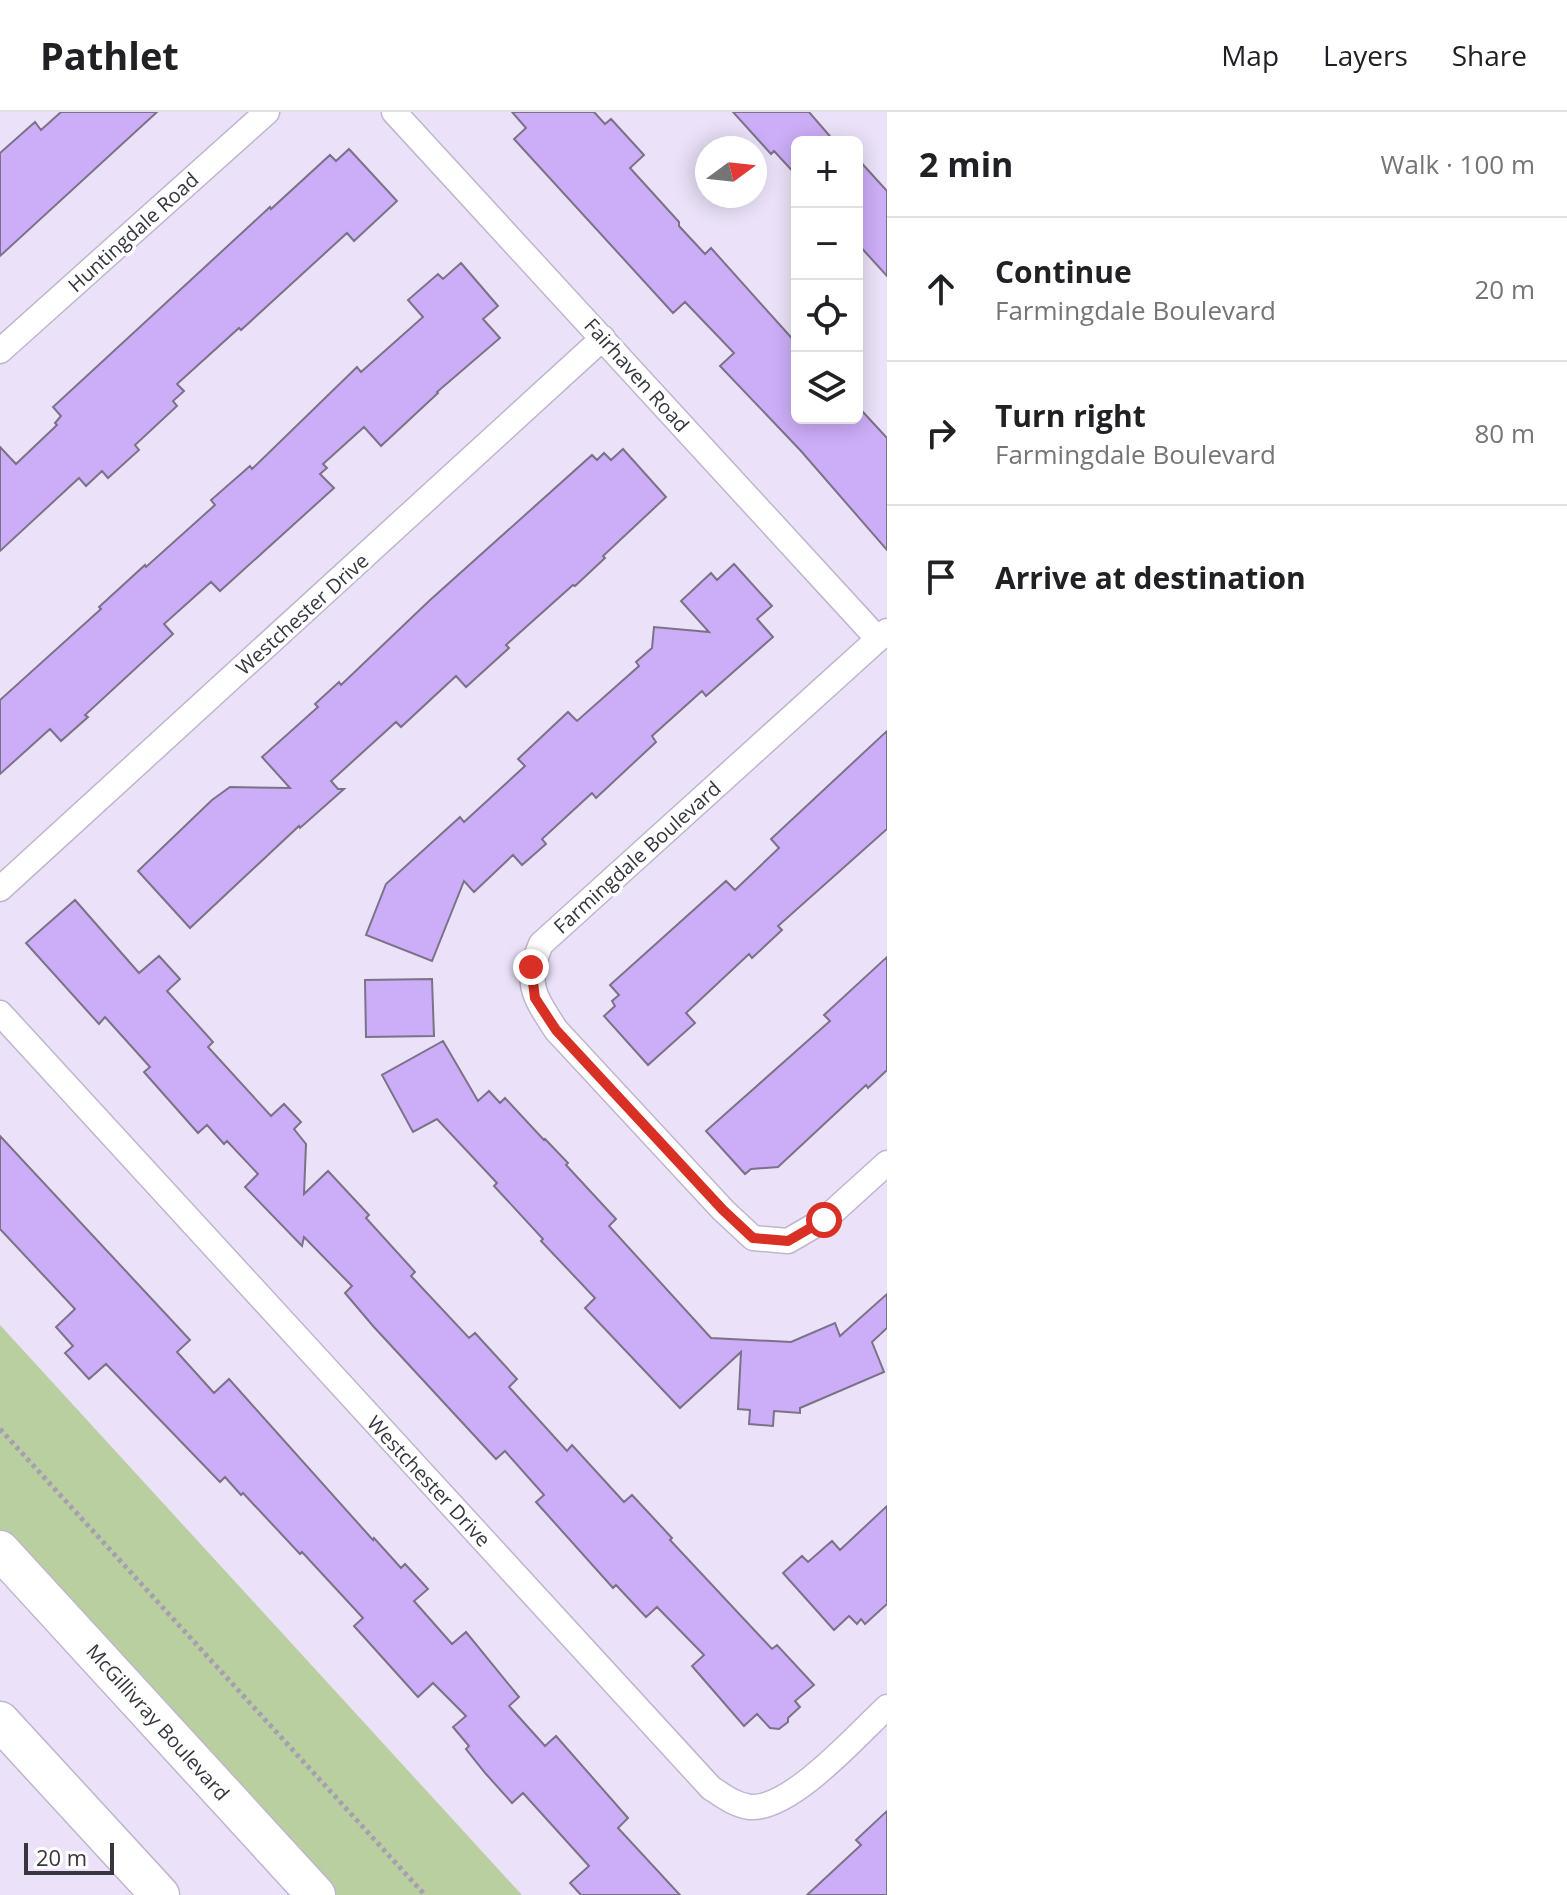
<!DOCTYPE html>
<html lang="en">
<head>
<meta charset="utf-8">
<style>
  body { margin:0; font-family:"Open Sans",sans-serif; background:#f2f2f2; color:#202124 }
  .controls { position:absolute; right:24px; top:24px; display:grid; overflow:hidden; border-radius:12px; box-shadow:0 4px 20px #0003 }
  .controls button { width:72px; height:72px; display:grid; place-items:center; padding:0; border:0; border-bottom:2px solid #e0e0e0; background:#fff; color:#202124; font:40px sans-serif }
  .compass { position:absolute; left:695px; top:24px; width:72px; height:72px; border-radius:50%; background:#fff; box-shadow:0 4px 20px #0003; rotate:75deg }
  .scale { position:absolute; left:24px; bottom:20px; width:90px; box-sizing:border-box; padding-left:8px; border:4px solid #38353e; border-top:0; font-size:22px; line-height:28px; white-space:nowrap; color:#38353e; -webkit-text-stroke:6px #fff; paint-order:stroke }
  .stop { position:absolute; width:24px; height:24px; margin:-18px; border:6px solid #d93025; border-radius:50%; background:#fff }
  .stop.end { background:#d93025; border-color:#fff; box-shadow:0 2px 8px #0008 }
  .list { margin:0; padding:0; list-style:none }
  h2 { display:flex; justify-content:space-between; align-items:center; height:104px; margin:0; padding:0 32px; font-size:34px }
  h2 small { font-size:26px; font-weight:400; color:#757577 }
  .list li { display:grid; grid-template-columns:52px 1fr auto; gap:24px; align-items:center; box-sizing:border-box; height:144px; padding:0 32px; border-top:2px solid #e0e0e0 }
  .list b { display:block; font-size:30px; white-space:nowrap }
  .list p { margin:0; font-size:26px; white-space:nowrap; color:#757577 }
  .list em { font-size:26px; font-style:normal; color:#757577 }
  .icon { flex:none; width:44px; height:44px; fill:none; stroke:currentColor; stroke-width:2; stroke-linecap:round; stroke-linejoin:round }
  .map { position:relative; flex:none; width:887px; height:1783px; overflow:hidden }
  header { display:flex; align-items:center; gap:48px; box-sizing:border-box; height:112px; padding:0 40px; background:#fff; border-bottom:2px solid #e0e0e0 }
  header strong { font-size:38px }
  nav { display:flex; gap:44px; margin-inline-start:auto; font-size:28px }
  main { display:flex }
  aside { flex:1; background:#fff }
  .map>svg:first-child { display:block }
  .green { fill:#bacfa0 }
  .building { fill:#ccadf7; stroke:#7b7287; stroke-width:2 }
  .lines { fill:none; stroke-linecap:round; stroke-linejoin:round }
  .street-casing { stroke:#bfb6cd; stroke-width:27 }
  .primary-casing { stroke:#bfb6cd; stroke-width:41 }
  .path { stroke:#a69fb1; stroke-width:5; stroke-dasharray:4 4; stroke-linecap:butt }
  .street { stroke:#fff; stroke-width:24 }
  .primary { stroke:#fff; stroke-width:38 }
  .route { stroke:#d93025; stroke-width:10 }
  .labels { text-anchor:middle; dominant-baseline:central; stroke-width:7; stroke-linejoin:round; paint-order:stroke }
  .street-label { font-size:20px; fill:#38353e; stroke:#fff }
</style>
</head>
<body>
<header>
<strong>Pathlet</strong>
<nav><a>Map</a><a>Layers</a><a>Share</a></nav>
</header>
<main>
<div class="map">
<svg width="887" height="1783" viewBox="0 0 887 1783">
  <rect width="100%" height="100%" fill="#ebe2f9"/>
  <path class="green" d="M 0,1213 L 522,1783 L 316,1783 L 0,1438 Z"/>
  <path class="building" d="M 61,0 L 157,0 L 0,144 L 0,41 L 35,10 L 41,18 Z
    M 512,0 L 594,0 L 605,12 L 611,7 L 644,43 L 630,56 L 679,110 L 679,114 L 705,142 L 711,136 L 797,232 L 797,306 L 857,306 L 863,300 L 887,326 L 887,438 L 801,339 L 720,254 L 734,241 L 685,190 L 673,201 L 514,27 L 526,16 Z
    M 733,0 L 809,0 L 835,30 L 797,30 L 797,64 L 774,39 L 771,42 Z
    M 349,37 L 397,89 L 354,129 L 347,121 L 241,218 L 239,216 L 177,272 L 184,279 L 173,289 L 177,294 L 135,333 L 139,338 L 108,366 L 102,359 L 86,374 L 79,366 L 0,439 L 0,335 L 16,352 L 57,313 L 55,311 L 61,304 L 53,295 L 270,95 L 271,97 L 330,43 L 336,49 Z
    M 857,46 L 887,79 L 887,164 L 857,131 Z
    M 461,151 L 498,194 L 483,207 L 500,226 L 437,280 L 438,281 L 381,334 L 364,315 L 323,352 L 327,356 L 320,362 L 334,376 L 220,479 L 211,470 L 164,512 L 173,522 L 85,603 L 88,605 L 61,629 L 50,617 L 0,662 L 0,588 L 101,497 L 99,495 L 145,453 L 146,455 L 215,393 L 211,388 L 250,354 L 252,357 L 357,255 L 361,260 L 423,205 L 408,188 L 438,162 L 443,167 Z
    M 623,337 L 666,385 L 603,444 L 605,446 L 575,474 L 573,473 L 506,533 L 509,536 L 466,575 L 456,564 L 401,615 L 396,610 L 331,669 L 338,677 L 344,677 L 300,716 L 299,714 L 190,816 L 138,759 L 212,688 L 230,675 L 290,676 L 262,645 L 318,595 L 315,592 L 339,570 L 341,573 L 429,489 L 592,343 L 597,348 L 604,341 L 611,348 Z
    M 734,452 L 772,494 L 757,507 L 773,525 L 706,584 L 702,579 L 652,624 L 656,630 L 596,686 L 592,681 L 542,727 L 546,732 L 522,753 L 513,743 L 474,780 L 464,769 L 432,849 L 366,823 L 386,772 L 460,705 L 464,710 L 525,654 L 518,647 L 568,600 L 577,609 L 639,554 L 636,550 L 652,536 L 654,515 L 709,520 L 681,489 L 711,461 L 717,468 Z
    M 887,619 L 887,717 L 778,814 L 782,818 L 752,846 L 749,842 L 686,901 L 695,911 L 648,953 L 604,904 L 615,894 L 612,889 L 619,883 L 610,873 L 726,769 L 735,778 L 779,736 L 771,727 Z
    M 75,788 L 139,861 L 159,844 L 180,867 L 167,879 L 213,930 L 208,935 L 271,1004 L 284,992 L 301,1010 L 294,1017 L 306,1032 L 304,1082 L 328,1059 L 369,1103 L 366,1106 L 415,1160 L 411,1164 L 469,1226 L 475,1221 L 517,1267 L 509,1275 L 567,1339 L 572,1333 L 624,1390 L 632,1383 L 672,1426 L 670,1428 L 772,1537 L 777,1533 L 814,1573 L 795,1589 L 800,1595 L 788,1606 L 788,1610 L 779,1617 L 770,1616 L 757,1602 L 744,1614 L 692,1554 L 704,1543 L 657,1495 L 646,1505 L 616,1473 L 613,1476 L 536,1390 L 544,1383 L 505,1339 L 496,1347 L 373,1214 L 345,1181 L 352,1174 L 304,1125 L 302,1134 L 245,1075 L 258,1062 L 227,1029 L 224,1032 L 207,1013 L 198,1021 L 144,960 L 150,955 L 105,905 L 99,912 L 26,831 Z
    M 887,845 L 887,958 L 868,976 L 866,973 L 778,1055 L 751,1057 L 745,1062 L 706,1019 L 830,909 L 824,903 Z
    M 432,867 L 434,924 L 366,925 L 365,868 Z
    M 443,929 L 478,989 L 489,979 L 500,991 L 505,986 L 544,1028 L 545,1027 L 568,1051 L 566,1053 L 616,1107 L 609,1114 L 711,1226 L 791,1230 L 835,1211 L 840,1224 L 887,1182 L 887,1216 L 872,1230 L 884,1260 L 800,1296 L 800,1301 L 774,1299 L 773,1314 L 749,1312 L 750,1298 L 738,1297 L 741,1240 L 680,1296 L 585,1196 L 595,1186 L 541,1129 L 543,1127 L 494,1074 L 497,1071 L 437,1007 L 413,1020 L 382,963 Z
    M 0,1024 L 190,1228 L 177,1240 L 214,1281 L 229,1267 L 373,1428 L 374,1426 L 401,1456 L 405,1452 L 428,1477 L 414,1489 L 452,1532 L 466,1520 L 519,1585 L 509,1594 L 545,1634 L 556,1624 L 628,1706 L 618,1716 L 680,1783 L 581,1783 L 570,1771 L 589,1754 L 523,1681 L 512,1691 L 486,1662 L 466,1637 L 469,1634 L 453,1615 L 466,1604 L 433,1571 L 418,1585 L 354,1514 L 363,1506 L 302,1440 L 300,1442 L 243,1381 L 241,1383 L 225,1365 L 220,1370 L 106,1252 L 89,1267 L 65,1241 L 73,1234 L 56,1215 L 75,1197 L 0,1117 Z
    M 887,1394 L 887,1492 L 865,1512 L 861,1507 L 857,1512 L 849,1504 L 834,1518 L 783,1461 L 802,1444 L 808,1450 L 832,1429 L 840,1438 Z
    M 887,1699 L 887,1783 L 807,1783 L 861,1733 L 856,1728 Z"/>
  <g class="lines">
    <defs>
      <path id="street" d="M 394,0 L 878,527
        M 0,239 L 267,0
        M 887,519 L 541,832 C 524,871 534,884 556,918 L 723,1098 L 753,1126 L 788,1129 L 824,1108 L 887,1051
        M 0,777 L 603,226
        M 0,901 L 711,1676 C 723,1684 735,1693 750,1695 C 791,1698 857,1623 887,1595"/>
      <path id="primary" d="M 0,1438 L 316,1783
        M 0,1609 L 160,1783"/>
    </defs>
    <use href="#street" class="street-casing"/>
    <use href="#primary" class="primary-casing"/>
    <path class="path" d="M 0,1317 L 425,1783"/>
    <use href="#street" class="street"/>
    <use href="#primary" class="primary"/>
  </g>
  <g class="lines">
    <path class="route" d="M 531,855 L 535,886 L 556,918 L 723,1098 L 753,1126 L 788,1129 L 824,1108"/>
  </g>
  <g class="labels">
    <g class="street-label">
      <text transform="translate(133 120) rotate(-42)">Huntingdale Road</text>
      <text transform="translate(637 263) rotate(48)">Fairhaven Road</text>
      <text transform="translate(302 502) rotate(-42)">Westchester Drive</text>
      <text transform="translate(637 745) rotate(-42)">Farmingdale Boulevard</text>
      <text transform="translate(429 1369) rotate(47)">Westchester Drive</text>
      <text transform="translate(158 1610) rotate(48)">McGillivray Boulevard</text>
    </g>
  </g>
</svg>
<div class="controls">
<button>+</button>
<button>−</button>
<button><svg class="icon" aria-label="locate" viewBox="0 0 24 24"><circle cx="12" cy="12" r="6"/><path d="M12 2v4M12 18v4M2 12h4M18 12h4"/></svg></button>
<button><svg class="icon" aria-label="layers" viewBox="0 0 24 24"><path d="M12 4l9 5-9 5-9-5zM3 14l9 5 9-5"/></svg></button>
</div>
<svg class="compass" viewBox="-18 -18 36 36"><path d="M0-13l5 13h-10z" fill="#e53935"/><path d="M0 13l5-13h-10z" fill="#757577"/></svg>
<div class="scale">20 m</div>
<div class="stop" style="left:824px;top:1108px"></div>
<div class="stop end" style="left:531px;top:855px"></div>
</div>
<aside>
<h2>2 min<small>Walk · 100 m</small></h2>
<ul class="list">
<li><svg class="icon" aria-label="ahead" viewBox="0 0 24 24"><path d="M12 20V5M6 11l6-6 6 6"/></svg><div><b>Continue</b><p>Farmingdale Boulevard</p></div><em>20 m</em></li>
<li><svg class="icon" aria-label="right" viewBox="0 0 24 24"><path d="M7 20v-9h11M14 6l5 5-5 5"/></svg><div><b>Turn right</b><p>Farmingdale Boulevard</p></div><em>80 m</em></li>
<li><svg class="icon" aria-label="arrive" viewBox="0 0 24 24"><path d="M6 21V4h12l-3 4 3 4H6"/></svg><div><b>Arrive at destination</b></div></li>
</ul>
</aside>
</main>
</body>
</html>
